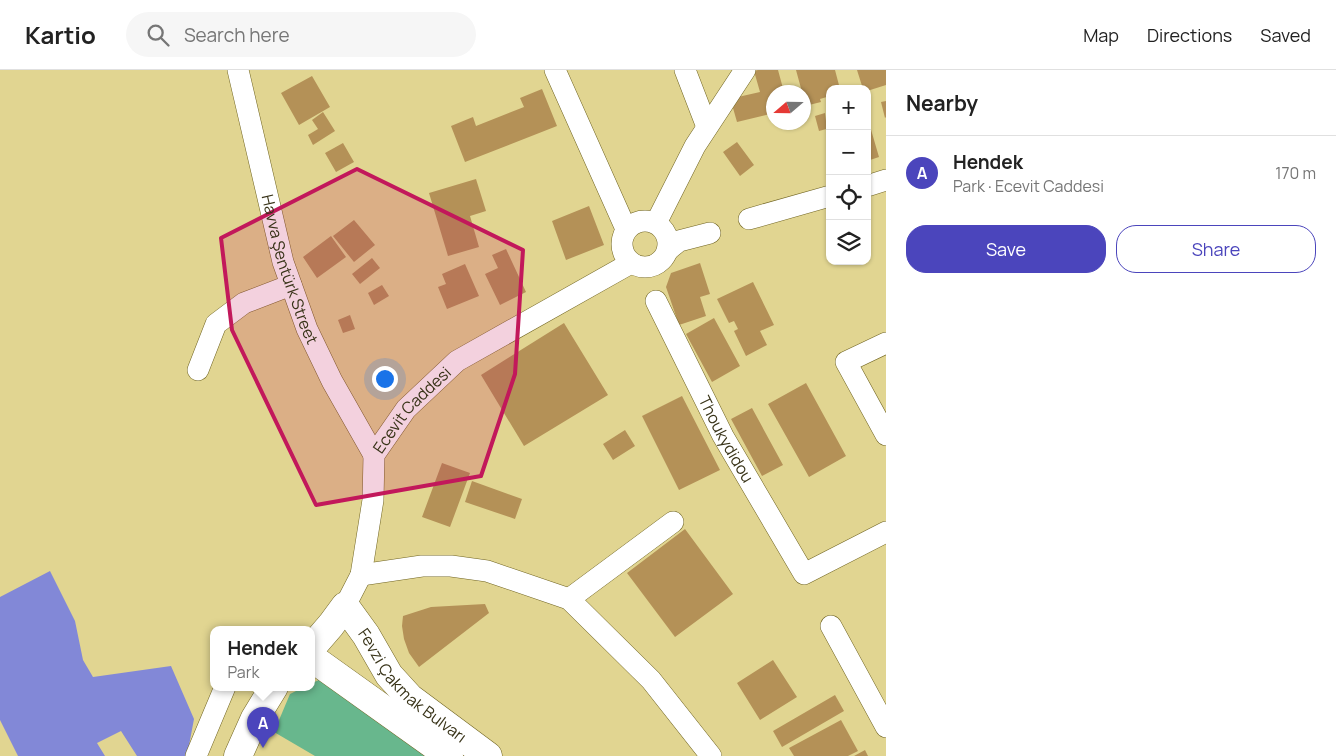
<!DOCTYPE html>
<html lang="en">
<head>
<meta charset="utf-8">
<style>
  body { margin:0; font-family:Manrope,sans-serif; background:#f6f6f6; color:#222 }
  .controls { position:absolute; right:15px; top:15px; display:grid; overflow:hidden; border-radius:10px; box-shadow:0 1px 4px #0004 }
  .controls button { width:45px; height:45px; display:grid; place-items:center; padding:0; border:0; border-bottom:1px solid #e0e0e0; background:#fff; color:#222; font:25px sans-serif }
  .compass { position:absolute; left:766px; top:15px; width:45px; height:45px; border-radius:50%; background:#fff; box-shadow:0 1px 4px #0004; rotate:250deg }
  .you { position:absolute; left:384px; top:308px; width:18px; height:18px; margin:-12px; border:4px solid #fff; border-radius:50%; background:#1a73e8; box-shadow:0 0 0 8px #1a73e833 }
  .badge { display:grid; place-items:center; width:32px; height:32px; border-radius:50%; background:#4b45bc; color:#fff; font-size:16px; font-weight:700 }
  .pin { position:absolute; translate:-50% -41px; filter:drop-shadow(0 1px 2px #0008) }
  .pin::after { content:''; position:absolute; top:26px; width:18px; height:15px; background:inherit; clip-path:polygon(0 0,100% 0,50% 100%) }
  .popup { position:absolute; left:210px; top:556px; width:105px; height:65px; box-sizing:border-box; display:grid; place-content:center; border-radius:10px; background:#fff; filter:drop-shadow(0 1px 4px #0005); font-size:16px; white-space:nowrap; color:#767676 }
  .popup b { font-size:19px; color:#222 }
  .popup::after { content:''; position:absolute; left:50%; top:100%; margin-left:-10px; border:10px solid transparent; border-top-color:#fff }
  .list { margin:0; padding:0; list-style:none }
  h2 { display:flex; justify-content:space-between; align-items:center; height:65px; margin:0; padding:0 20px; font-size:21px }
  h2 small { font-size:16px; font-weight:400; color:#767676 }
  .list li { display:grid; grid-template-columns:32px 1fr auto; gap:15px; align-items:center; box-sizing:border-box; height:75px; padding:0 20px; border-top:1px solid #e0e0e0 }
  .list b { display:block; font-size:19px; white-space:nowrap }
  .list p { margin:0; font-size:16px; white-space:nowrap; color:#767676 }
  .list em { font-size:16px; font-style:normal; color:#767676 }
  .actions { display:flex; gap:10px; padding:15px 20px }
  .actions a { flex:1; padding:11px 0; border:1px solid #4b45bc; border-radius:20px; text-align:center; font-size:18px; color:#4b45bc }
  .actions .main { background:#4b45bc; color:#fff }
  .icon { flex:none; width:28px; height:28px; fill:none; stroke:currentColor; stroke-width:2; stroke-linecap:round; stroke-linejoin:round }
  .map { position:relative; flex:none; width:886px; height:686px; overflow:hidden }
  header { display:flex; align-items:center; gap:30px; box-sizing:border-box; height:70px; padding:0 25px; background:#fff; border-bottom:1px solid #e0e0e0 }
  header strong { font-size:24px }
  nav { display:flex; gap:28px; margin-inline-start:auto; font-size:18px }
  .search { width:350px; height:45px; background:#f6f6f6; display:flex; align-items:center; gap:12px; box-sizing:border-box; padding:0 18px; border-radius:28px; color:#767676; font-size:19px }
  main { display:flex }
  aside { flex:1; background:#fff }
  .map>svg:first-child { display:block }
  .green { fill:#68b78d }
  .water { fill:#8288d7 }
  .building { fill:#b49157 }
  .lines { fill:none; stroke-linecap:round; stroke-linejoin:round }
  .minor-casing { stroke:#706421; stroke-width:22 }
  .major-casing { stroke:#706421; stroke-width:29 }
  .minor { stroke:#fff; stroke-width:21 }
  .major { stroke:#fff; stroke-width:28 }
  .marked { fill:#c2185b; fill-opacity:0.2; stroke:#c2185b; stroke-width:4; stroke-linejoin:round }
  .labels { text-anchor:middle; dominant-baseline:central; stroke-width:5; stroke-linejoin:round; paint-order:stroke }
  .street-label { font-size:16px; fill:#383318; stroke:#fbf5d4 }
</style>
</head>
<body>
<header>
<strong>Kartio</strong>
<div class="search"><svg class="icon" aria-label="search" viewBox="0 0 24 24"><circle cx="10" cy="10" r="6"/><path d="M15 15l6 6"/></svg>Search here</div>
<nav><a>Map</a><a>Directions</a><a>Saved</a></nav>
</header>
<main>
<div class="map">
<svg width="886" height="686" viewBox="0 0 886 686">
  <rect width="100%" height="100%" fill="#e1d591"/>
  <path class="green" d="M 319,610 L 426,686 L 315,686 L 274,662 L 290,624 L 304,617 L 312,617 L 312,613 Z"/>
  <path class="water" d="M 50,501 L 75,551 L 83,590 L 93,607 L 171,596 L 194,649 L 187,686 L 137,686 L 121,661 L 97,673 L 105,686 L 18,686 L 0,650 L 0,527 Z"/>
  <path class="building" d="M 758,0 L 778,0 L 784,22 L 774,22 L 774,43 L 737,52 L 733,38 L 738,27 L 760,22 L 754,1 Z
    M 796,0 L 835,0 L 840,19 L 830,19 L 830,26 L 820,29 L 821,32 L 805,36 L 804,22 L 802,22 Z
    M 857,0 L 886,0 L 886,15 L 867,21 L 867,19 L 863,19 Z
    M 312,6 L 330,37 L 299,55 L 281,23 Z
    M 542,19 L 557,56 L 465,92 L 451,56 L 473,47 L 476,56 L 524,37 L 520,28 Z
    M 886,31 L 886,47 L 885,48 L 881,32 Z
    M 323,42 L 335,61 L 313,75 L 308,65 L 318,59 L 312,50 Z
    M 825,43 L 826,51 L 830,50 L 830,58 L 819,61 L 815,46 Z
    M 867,46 L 879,87 L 867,91 Z
    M 737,72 L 754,95 L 740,106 L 723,82 Z
    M 343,73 L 354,92 L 336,102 L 325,83 Z
    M 476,109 L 486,141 L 470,146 L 479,177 L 448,186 L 429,123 Z
    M 589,136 L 604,175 L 566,190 L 552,151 Z
    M 354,150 L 375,175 L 354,192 L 333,166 Z
    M 331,166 L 346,187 L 317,208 L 303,187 Z
    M 506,179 L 526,222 L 500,235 L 485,204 L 498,198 L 492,185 Z
    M 372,188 L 380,198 L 360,214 L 352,204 Z
    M 700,193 L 710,224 L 700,227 L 706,246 L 679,255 L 666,217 L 671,203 Z
    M 465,194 L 479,226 L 447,239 L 438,217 L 446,214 L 442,204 Z
    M 753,212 L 774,255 L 760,261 L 767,275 L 746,286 L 734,261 L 738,259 L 734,251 L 729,253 L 717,229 Z
    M 382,215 L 389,226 L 374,235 L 368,223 Z
    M 350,245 L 355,259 L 343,263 L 338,250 Z
    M 714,248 L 740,296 L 712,312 L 686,264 Z
    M 564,253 L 608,325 L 524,376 L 481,305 Z
    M 806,313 L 846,386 L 809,407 L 768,334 Z
    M 682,326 L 720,400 L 679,420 L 642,346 Z
    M 752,338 L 783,395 L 762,406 L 731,349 Z
    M 625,360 L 635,376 L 613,390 L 603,374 Z
    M 442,393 L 470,403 L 450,457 L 422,447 Z
    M 472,411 L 522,429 L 515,449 L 465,432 Z
    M 685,459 L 733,524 L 675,567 L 627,503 Z
    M 485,534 L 489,543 L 419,597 L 409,583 L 404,569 L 402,556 L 403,546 L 431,537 Z
    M 773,590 L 797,627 L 760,650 L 737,613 Z
    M 835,625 L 844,641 L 782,677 L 773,661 Z
    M 841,650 L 858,681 L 848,686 L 794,686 L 789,678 Z
    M 865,680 L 868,686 L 854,686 Z"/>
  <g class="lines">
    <defs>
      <g id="minor">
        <path id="s1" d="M 238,0 L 283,192 L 307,259 L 332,311 L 374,385"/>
        <path d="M 555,0 L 626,159"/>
        <path d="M 685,0 L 707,57"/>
        <path d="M 867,116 L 886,110"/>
        <path d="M 749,149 L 830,126"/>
        <circle cx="645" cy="174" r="23"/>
        <path d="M 656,153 L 695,76 L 745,0"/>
        <path d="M 668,180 L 679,171 L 710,163"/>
        <path id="s2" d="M 656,231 L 723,366 L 804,504 L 886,462"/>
        <path d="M 886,273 L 846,292 L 886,365"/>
        <path d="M 198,300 L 216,254 L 244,233 L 291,215"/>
        <path d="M 361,505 L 422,496 L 451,496 L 487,501 L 569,529 L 651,610 L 711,686"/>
        <path d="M 569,529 L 673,452"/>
        <path id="s3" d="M 345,536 L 361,505 L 373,430 L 374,385 L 406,339 L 457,291 L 631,193"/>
        <path d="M 831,556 L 886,657"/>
        <path d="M 196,686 L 225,617"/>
      </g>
      <g id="major">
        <path id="s4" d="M 312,577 L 331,555 L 345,536 L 366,565 L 389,605 L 410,628 L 488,686"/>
        <path d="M 312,588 L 449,686"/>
        <path d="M 238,686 L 255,648 L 274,617"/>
      </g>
    </defs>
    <use href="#minor" class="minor-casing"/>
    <use href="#major" class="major-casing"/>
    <use href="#minor" class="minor"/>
    <use href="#major" class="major"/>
  </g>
  <path class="marked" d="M 357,99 L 523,180 L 515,304 L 481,406 L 316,435 L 232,260 L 221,168 Z"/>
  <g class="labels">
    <g class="street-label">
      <text stroke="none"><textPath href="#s1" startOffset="206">Havva Şentürk Street</textPath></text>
      <text stroke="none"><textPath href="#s3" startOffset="215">Ecevit Caddesi</textPath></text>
      <text stroke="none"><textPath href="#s2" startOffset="155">Thoukydidou</textPath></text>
      <text stroke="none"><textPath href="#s4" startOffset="158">Fevzi Çakmak Bulvarı</textPath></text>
    </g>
  </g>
</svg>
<div class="controls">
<button>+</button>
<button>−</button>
<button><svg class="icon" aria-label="locate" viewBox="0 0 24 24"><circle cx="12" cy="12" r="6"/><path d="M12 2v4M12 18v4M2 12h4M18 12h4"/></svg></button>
<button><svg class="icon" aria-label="layers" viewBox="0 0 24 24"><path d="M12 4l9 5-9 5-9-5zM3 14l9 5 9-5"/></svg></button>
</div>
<svg class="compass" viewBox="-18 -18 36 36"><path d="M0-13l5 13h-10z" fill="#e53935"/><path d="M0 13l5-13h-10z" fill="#767676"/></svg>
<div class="you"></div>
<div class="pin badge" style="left:263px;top:678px">A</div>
<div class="popup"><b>Hendek</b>Park</div>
</div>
<aside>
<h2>Nearby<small></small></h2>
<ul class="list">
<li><span class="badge">A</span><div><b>Hendek</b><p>Park · Ecevit Caddesi</p></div><em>170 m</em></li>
</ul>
<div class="actions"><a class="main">Save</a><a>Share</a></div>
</aside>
</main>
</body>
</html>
